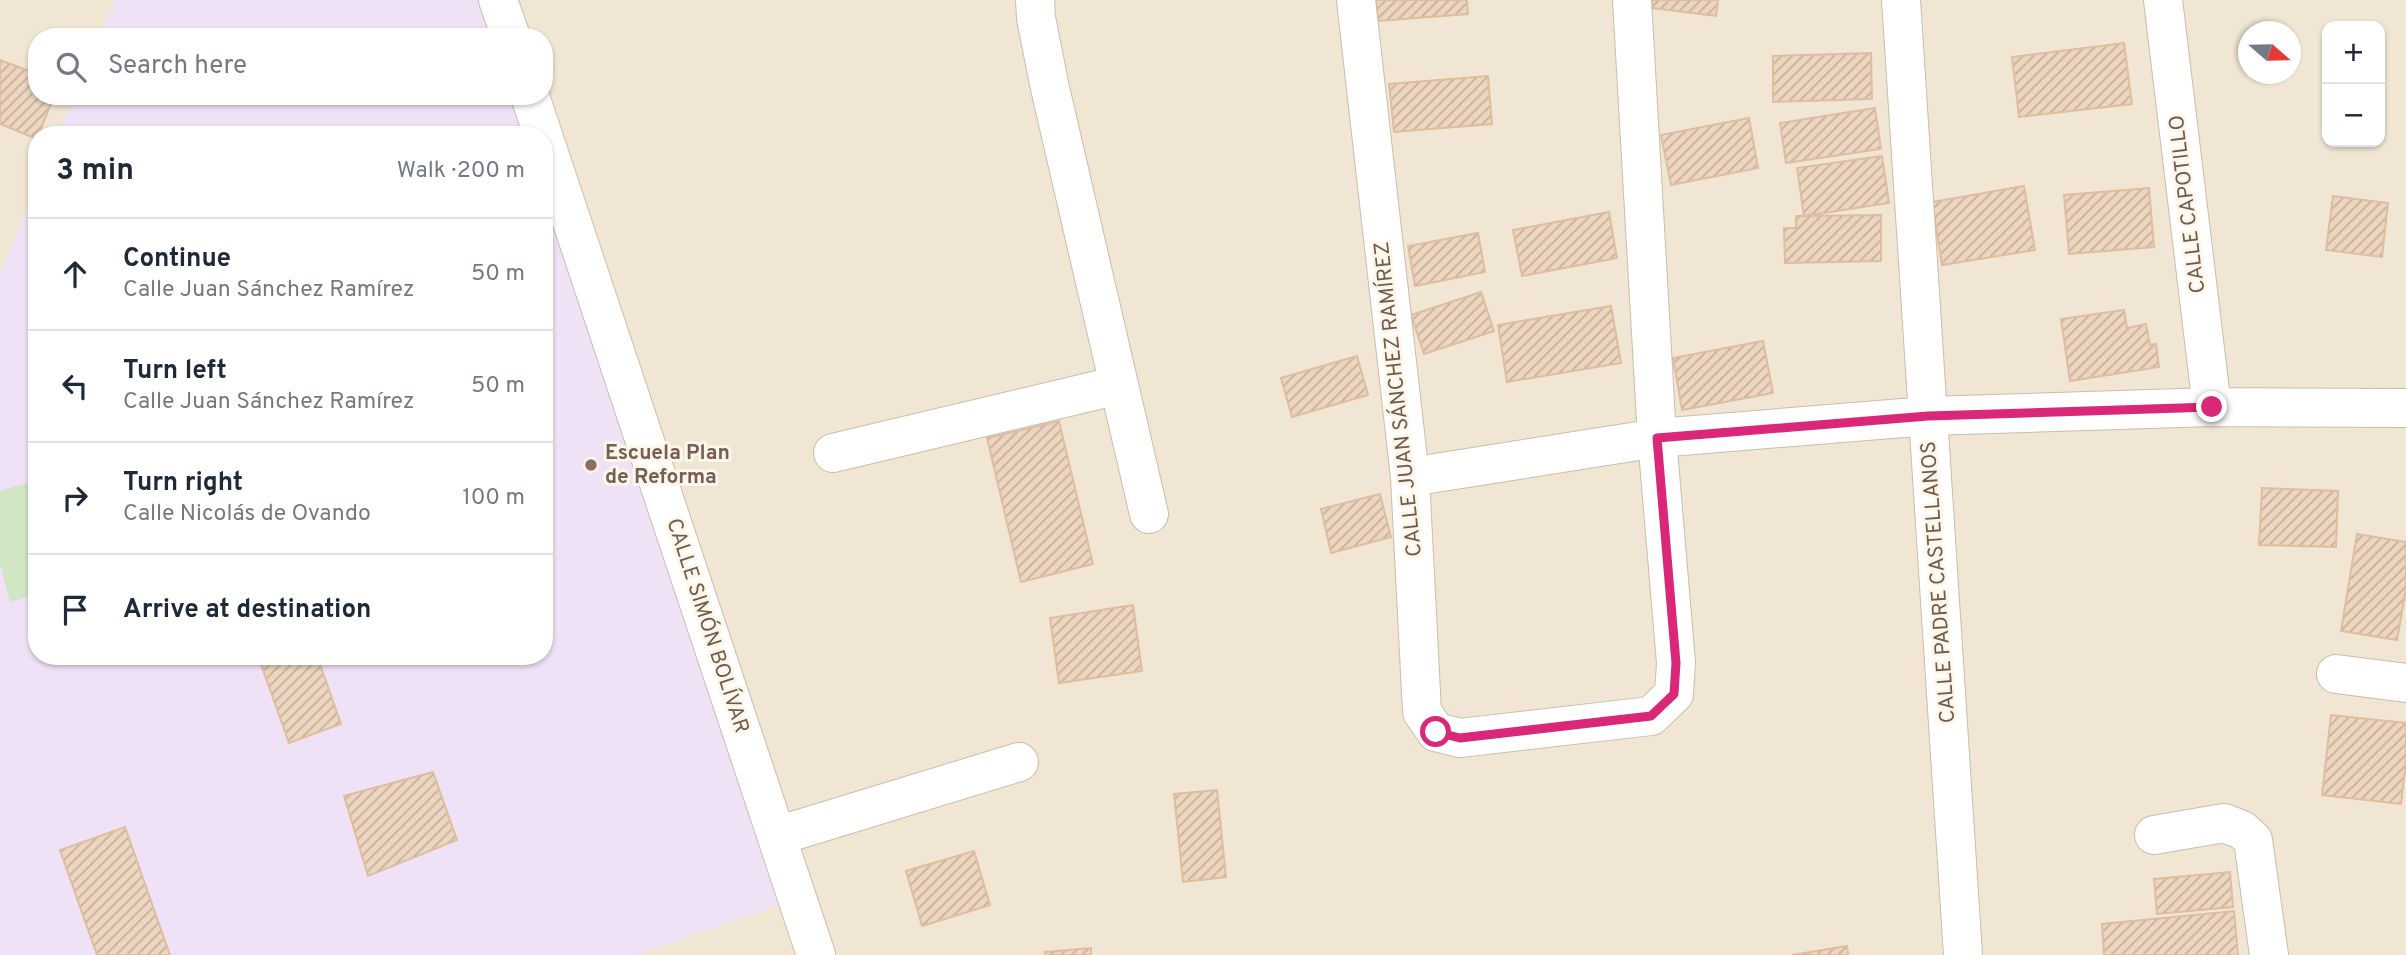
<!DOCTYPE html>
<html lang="en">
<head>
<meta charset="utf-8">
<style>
  body { margin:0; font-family:Overpass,sans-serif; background:#f2f2f3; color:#1f2937 }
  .controls { position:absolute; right:21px; top:21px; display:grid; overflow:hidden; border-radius:14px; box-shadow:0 2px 5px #0004 }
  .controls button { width:63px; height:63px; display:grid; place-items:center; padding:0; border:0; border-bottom:2px solid #e0e1e3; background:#fff; color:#1f2937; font:35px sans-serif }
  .compass { position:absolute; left:2238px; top:21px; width:63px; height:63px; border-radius:50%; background:#fff; box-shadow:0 2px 5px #0004; rotate:110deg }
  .stop { position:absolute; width:21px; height:21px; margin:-16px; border:5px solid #db2777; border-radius:50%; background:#fff }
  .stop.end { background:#db2777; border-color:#fff; box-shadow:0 2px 7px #0008 }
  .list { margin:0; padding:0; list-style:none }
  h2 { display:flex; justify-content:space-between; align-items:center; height:91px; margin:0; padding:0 28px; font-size:30px }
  h2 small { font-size:23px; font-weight:400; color:#747a83 }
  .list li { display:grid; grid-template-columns:46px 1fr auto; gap:21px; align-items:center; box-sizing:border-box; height:112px; padding:0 28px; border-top:2px solid #e0e1e3 }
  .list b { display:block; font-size:26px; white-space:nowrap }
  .list p { margin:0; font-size:23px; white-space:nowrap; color:#747a83 }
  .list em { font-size:23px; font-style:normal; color:#747a83 }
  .icon { flex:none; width:38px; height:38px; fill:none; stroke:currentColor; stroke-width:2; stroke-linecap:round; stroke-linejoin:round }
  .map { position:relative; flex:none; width:2406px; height:955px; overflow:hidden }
  .search { position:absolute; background:#fff; box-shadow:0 2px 5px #0004; left:28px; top:28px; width:525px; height:77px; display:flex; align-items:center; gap:18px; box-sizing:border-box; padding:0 24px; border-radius:28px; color:#747a83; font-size:26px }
  .panel { position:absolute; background:#fff; box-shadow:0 2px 5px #0004; left:28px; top:126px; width:525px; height:539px; border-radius:28px }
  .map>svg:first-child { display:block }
  .residential { fill:#f1e6d4; fill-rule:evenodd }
  .education { fill:#f0e2f6 }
  .garden { fill:#d0e6c5 }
  .building { fill:url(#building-hatch); stroke:#dfbda0; stroke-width:2 }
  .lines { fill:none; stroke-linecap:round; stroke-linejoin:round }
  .street-casing { stroke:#cbbcac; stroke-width:40 }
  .secondary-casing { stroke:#cdbcaa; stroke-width:40 }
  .street { stroke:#fff; stroke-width:38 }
  .secondary { stroke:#fff; stroke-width:38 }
  .route { stroke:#db2777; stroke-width:9 }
  .education-dot { fill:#8d6e63; stroke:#fdf7eb; stroke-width:2.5 }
  .labels { text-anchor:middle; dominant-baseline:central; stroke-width:6; stroke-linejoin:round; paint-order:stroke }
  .street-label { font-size:21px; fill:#715c4c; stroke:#fdf7eb }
  .education-label { font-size:21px; font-weight:bold; fill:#785e54; stroke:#fdf7eb; text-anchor:start }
</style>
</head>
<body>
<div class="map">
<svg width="2406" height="955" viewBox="0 0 2406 955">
  <defs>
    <pattern id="building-hatch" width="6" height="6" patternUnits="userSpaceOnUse" patternTransform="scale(1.75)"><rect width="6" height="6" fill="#edd5bf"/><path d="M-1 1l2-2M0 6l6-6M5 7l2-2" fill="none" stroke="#c4b09d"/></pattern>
  </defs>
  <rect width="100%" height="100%" fill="#faf3e5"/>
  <path class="residential" d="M 0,0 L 2406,0 L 2406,955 L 0,955 ZM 2327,26 L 2380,26 L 2380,142 L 2327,142 ZM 2248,32 L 2290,32 L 2290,74 L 2248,74 ZM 37,37 L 544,37 L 544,96 L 37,96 ZM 37,135 L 544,135 L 544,656 L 37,656 Z"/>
  <path class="education" d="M 115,0 L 481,0 L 494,37 L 99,37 Z
    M 74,96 L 514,96 L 527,135 L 58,135 Z
    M 37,186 L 37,656 L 544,656 L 544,186 L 787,903 L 634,955 L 0,955 L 0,274 Z"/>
  <path class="garden" d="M 37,480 L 37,594 L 10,602 L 0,564 L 0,491 Z"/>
  <path class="building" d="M 1376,0 L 1467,0 L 1468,14 L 1378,21 Z
    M 1652,0 L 1718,0 L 1716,16 L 1651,8 Z
    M 2124,43 L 2132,104 L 2019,117 L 2012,57 Z
    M 1871,53 L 1872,99 L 1773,102 L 1773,56 Z
    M 0,60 L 37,74 L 37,96 L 54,96 L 37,139 L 0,124 Z
    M 1488,76 L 1492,124 L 1394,132 L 1389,84 Z
    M 1875,108 L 1881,149 L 1786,163 L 1780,123 Z
    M 1749,118 L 1758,168 L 1671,185 L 1661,135 Z
    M 1882,156 L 1889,203 L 1804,216 L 1797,168 Z
    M 2024,186 L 2035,250 L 1942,265 L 1932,202 Z
    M 2149,188 L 2154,247 L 2069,254 L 2064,195 Z
    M 2333,196 L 2388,203 L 2382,257 L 2326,250 Z
    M 1609,212 L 1617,258 L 1522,276 L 1513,230 Z
    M 1881,215 L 1881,261 L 1785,263 L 1784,228 L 1796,228 L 1796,216 Z
    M 1478,233 L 1485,272 L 1415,286 L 1408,246 Z
    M 1481,292 L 1494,331 L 1424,354 L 1411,315 Z
    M 1611,306 L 1621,363 L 1507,382 L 1498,325 Z
    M 2124,310 L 2127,328 L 2146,324 L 2150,345 L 2156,344 L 2159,367 L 2070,381 L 2061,319 Z
    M 1763,341 L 1773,393 L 1682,410 L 1673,358 Z
    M 1357,356 L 1368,395 L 1292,417 L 1281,378 Z
    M 1059,421 L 1093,564 L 1021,582 L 987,438 Z
    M 2262,488 L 2338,491 L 2336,547 L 2259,545 Z
    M 1380,494 L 1391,537 L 1331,553 L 1321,509 Z
    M 2357,534 L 2406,542 L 2406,589 L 2397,640 L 2341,631 Z
    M 1133,605 L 1142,671 L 1059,683 L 1050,618 Z
    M 258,656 L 317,656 L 341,724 L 289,743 Z
    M 2331,715 L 2406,723 L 2406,761 L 2401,804 L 2322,795 Z
    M 433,772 L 457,840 L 368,876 L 344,796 Z
    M 1217,790 L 1226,877 L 1183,882 L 1174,794 Z
    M 125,827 L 170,955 L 97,955 L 60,850 Z
    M 974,851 L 990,905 L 922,926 L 906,871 Z
    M 2230,872 L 2233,907 L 2157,914 L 2154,879 Z
    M 2234,911 L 2238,955 L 2104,955 L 2102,924 Z
    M 1847,946 L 1848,955 L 1792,955 Z
    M 1091,948 L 1091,955 L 1045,955 L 1045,952 Z"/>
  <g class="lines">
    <defs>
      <path id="street" d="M 1035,0 L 1036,18 L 1050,88 L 1149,514
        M 1356,0 L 1410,477 L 1422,712 L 1436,732 L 1460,738 L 1651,716 L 1674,694 L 1676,663 L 1657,438 L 1632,0
        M 1901,0 L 1963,955
        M 2163,0 L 2212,407
        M 833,453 L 1119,385
        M 1410,477 L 1657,438 L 1928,416 L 2212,407 L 2406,408
        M 2336,674 L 2406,683
        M 2154,835 L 2224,823 L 2242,830 L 2253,840 L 2269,955
        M 777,836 L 1019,762"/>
      <path id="secondary" d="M 498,0 L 511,37
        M 530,96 L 543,135
        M 544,138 L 816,955"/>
    </defs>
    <use href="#street" class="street-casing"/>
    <use href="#secondary" class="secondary-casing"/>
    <use href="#street" class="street"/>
    <use href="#secondary" class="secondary"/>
  </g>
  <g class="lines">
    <path class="route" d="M 1436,732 L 1460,738 L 1651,716 L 1674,694 L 1676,663 L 1657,438 L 1928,416 L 2212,407"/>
  </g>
  <circle class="education-dot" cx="591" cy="465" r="7"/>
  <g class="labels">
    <g class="street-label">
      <text transform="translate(2188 204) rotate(-97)">CALLE CAPOTILLO</text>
      <text transform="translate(1399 399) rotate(-96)">CALLE JUAN SÁNCHEZ RAMÍREZ</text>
      <text transform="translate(1939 582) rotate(-94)">CALLE PADRE CASTELLANOS</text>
      <text transform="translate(707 626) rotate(72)">CALLE SIMÓN BOLÍVAR</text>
    </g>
    <g class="education-label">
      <text x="605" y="453">Escuela Plan<tspan x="605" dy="24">de Reforma</tspan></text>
    </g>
  </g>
</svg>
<div class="controls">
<button>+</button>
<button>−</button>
</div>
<svg class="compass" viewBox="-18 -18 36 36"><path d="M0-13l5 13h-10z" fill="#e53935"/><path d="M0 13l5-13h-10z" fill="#747a83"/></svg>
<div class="stop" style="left:1436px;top:732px"></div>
<div class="stop end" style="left:2212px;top:407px"></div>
<div class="search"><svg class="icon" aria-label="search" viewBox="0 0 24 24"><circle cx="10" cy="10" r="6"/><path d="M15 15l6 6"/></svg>Search here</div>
<section class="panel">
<h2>3 min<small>Walk · 200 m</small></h2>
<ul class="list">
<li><svg class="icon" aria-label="ahead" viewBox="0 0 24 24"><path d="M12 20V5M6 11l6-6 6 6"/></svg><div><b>Continue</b><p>Calle Juan Sánchez Ramírez</p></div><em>50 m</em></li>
<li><svg class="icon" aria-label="left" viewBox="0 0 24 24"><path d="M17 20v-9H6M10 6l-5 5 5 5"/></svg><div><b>Turn left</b><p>Calle Juan Sánchez Ramírez</p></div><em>50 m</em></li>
<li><svg class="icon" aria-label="right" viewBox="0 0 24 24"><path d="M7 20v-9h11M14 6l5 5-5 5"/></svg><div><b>Turn right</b><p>Calle Nicolás de Ovando</p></div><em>100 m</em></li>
<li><svg class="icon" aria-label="arrive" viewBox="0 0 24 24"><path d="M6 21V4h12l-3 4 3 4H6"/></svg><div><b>Arrive at destination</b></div></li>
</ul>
</section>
</div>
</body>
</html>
